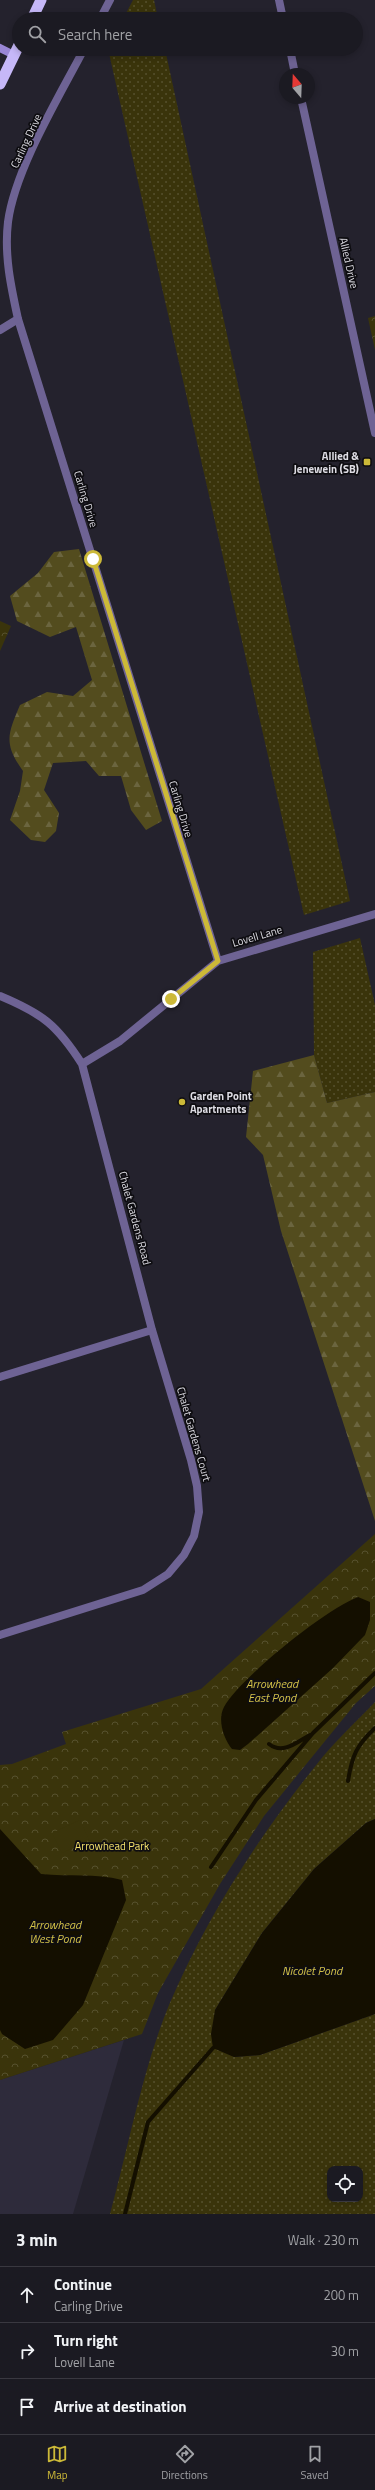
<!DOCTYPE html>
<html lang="en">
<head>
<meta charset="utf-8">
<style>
  body { margin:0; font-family:"Titillium Web",sans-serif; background:#24232a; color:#f1f3f6 }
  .controls { position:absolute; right:12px; bottom:12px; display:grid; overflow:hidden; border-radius:8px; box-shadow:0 2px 6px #0003 }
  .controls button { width:36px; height:36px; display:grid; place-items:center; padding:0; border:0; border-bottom:1px solid #393840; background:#1b1a22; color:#f1f3f6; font:20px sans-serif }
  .compass { position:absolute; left:279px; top:68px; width:36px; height:36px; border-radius:50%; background:#1b1a22; box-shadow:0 2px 6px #0003; rotate:341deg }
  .stop { position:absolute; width:12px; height:12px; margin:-9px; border:3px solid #ccb938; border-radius:50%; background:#fff }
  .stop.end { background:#ccb938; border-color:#fff; box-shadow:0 1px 4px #0008 }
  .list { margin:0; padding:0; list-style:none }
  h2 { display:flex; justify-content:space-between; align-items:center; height:52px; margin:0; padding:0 16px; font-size:17px }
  h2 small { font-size:13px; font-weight:400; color:#a0a1a5 }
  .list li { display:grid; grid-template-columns:26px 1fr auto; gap:12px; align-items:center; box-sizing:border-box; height:56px; padding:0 16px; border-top:1px solid #393840 }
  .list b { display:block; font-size:15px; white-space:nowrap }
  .list p { margin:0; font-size:13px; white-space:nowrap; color:#a0a1a5 }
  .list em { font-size:13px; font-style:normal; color:#a0a1a5 }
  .icon { flex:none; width:22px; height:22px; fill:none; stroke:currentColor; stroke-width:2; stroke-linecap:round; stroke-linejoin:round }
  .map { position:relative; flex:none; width:375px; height:2214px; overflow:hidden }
  .search { position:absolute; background:#1b1a22; box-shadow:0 2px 6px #0003; left:12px; right:12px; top:12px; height:44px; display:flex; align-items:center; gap:10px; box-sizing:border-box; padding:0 14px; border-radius:22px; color:#a0a1a5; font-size:15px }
  .sheet { height:220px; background:#1b1a22 }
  nav { display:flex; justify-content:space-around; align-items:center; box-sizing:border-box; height:56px; border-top:1px solid #393840; background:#1b1a22; font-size:11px; color:#a0a1a5 }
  nav a { display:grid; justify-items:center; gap:2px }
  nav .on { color:#ccb938 }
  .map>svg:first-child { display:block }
  .built { fill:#2e2b3b }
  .grass { fill:url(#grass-dots); fill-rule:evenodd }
  .forest { fill:url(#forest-firs) }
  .park { fill:url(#park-crowns) }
  .garden { fill:#3a340b }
  .water { fill:#140f00 }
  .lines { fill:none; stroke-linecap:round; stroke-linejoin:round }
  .stream { stroke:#140f00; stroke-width:4 }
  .minor { stroke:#6e6394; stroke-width:8 }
  .tertiary { stroke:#6e6394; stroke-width:8 }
  .secondary { stroke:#9986d5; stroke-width:8 }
  .trunk { stroke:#c6b8f8; stroke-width:11 }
  .route { stroke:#ccb938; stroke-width:5 }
  .poi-dot { fill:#ccb938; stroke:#0e0d11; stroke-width:1.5 }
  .labels { text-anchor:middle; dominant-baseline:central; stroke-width:3.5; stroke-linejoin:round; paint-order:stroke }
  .street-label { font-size:11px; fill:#dddce3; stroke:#0e0d11 }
  .poi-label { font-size:11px; font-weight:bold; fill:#dddce3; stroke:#0e0d11; text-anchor:end }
  .park-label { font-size:11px; fill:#f5e26c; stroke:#0e0d11 }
  .water-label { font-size:12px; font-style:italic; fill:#d3c148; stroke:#0e0d11 }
</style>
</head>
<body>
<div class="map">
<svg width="375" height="2214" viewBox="0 0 375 2214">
  <defs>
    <pattern id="grass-dots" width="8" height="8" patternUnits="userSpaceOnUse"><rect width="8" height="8" fill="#3a340b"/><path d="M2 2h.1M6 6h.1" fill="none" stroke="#56512e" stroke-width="1.8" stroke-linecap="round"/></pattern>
    <pattern id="forest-firs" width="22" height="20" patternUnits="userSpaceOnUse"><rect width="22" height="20" fill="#534c1e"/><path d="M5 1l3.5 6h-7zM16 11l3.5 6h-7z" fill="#6b653f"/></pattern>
    <pattern id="park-crowns" width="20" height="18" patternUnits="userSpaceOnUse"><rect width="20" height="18" fill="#3a340b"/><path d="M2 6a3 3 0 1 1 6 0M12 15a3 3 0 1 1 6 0" fill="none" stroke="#56512e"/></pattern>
  </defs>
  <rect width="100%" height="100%" fill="#24222d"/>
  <path class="built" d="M 124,2040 L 73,2214 L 0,2214 L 0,2080 Z"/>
  <path class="grass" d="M 133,0 L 154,0 L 158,19 L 123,19 Z
    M 108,49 L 165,49 L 350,901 L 304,915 Z
    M 360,938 L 375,1005 L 375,1092 L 327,1103 L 314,1055 L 313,952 Z
    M 375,1702 L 375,1819 L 366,1823 L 314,1869 L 262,1933 L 215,2010 L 234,2057 L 260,2055 L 375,2014 L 375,2214 L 110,2214 C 128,2148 143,2068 169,2005 C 206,1918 258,1837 317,1764 C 334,1742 356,1722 375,1702 ZM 330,2169 L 360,2169 L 360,2199 L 330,2199 Z"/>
  <path class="forest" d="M 79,549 L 162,821 L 146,830 L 131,810 L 121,776 L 99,776 L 86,761 L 53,763 L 44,790 L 59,813 L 56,831 L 45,842 L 31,840 L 10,820 L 20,791 L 23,771 C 3,743 8,734 20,705 L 47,692 L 73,696 L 92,680 L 76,627 L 50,637 L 17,621 L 10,596 L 38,573 L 54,552 Z
    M 314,1055 L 327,1103 L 375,1092 L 375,1521 L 281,1231 L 263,1155 L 246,1137 L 253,1071 Z"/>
  <path class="park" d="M 375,316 L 375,350 L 368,318 Z
    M 0,621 L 11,626 L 0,651 Z
    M 375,1534 L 375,1686 L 356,1703 L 264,1816 L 220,1884 L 158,1993 L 142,2034 L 0,2080 L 0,1765 L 12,1764 L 66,1744 L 62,1732 L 201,1689 Z"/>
  <path class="garden" d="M 80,1820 L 89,1840 L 62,1853 L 52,1833 Z"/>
  <path class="water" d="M 358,1597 L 370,1602 L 370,1620 L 365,1635 L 333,1668 L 248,1744 L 240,1750 L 232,1749 C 224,1739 217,1720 224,1707 C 241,1677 326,1609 358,1597 Z
    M 375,1819 L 375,2014 L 260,2055 L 234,2057 L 213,2048 L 211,2034 L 215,2010 L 262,1933 L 314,1869 L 366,1823 Z
    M 0,1829 L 41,1874 C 68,1877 95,1873 122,1880 L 126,1900 L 83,2005 L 53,2040 L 25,2049 L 2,2034 L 0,2030 Z"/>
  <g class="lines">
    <path class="stream" d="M 269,1744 C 283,1755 297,1742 310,1735
      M 348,1781 C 352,1756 356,1746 375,1728
      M 211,1867 L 256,1800 L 313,1733 L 375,1673
      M 125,2214 L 148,2122 L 213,2048"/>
    <path class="minor" d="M 279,0 L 283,19
      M 290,49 L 295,74
      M 301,98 L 375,433
      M 18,319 L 218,961
      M 0,996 C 43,1014 57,1025 82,1064 L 152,1330 L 191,1460 L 197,1486 L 199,1512 L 194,1536 L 184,1555 L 168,1574 L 143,1590 L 0,1635
      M 82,1064 L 120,1041 L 218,961 L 375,914
      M 0,1377 L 152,1330"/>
    <path class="tertiary" d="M 100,19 L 110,0
      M 0,330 L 18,319 C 11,287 4,255 8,222 C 15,169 59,97 84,49"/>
    <path class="secondary" d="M 0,48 L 14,55"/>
    <path class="trunk" d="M 32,19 L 41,0
      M 0,84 L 19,45"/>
  </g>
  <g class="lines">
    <path class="route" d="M 93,559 L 218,961 L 171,999"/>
  </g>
  <g class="poi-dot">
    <rect x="363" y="458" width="8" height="8" rx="2"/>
    <circle cx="182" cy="1102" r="4"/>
  </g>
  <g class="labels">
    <g class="street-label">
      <text transform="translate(26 141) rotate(-65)">Carling Drive</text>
      <text transform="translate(349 263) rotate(77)">Allied Drive</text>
      <text transform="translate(86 499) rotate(73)">Carling Drive</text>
      <text transform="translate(181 809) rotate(73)">Carling Drive</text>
      <text transform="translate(257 936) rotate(-16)">Lovell Lane</text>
      <text transform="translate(135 1218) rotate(75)">Chalet Gardens Road</text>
      <text transform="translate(194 1434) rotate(74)">Chalet Gardens Court</text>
    </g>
    <g class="poi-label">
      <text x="359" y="456">Allied &amp;<tspan x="359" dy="13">Jenewein (SB)</tspan></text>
      <text x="190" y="1096" text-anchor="start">Garden Point<tspan x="190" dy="13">Apartments</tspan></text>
    </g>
    <g class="park-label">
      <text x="112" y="1846">Arrowhead Park</text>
    </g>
    <g class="water-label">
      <text x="272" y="1683">Arrowhead<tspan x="272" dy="14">East Pond</tspan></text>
      <text x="55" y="1924">Arrowhead<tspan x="55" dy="14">West Pond</tspan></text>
      <text x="312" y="1970">Nicolet Pond</text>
    </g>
  </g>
</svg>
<div class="controls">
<button><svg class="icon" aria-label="locate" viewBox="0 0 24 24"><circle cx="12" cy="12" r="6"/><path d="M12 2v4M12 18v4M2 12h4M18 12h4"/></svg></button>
</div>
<svg class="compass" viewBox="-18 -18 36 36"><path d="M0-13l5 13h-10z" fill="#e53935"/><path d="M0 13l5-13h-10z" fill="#a0a1a5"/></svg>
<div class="stop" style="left:93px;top:559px"></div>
<div class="stop end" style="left:171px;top:999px"></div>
<div class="search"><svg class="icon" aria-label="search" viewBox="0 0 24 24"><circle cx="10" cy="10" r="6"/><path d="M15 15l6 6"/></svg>Search here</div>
</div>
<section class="sheet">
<h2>3 min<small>Walk · 230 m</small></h2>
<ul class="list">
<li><svg class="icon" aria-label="ahead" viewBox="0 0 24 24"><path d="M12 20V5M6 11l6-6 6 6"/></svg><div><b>Continue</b><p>Carling Drive</p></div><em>200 m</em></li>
<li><svg class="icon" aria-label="right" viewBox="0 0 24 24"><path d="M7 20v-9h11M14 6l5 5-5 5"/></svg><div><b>Turn right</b><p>Lovell Lane</p></div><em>30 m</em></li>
<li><svg class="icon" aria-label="arrive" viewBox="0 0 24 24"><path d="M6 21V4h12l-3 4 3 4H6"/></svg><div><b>Arrive at destination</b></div></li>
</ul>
</section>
<nav>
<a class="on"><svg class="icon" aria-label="map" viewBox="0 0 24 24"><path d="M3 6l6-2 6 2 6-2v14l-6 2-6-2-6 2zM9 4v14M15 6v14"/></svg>Map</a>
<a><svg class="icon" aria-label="directions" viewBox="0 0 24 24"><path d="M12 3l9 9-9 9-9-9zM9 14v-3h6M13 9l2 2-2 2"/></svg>Directions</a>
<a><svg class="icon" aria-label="saved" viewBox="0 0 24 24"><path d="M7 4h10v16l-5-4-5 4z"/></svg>Saved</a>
</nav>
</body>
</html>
